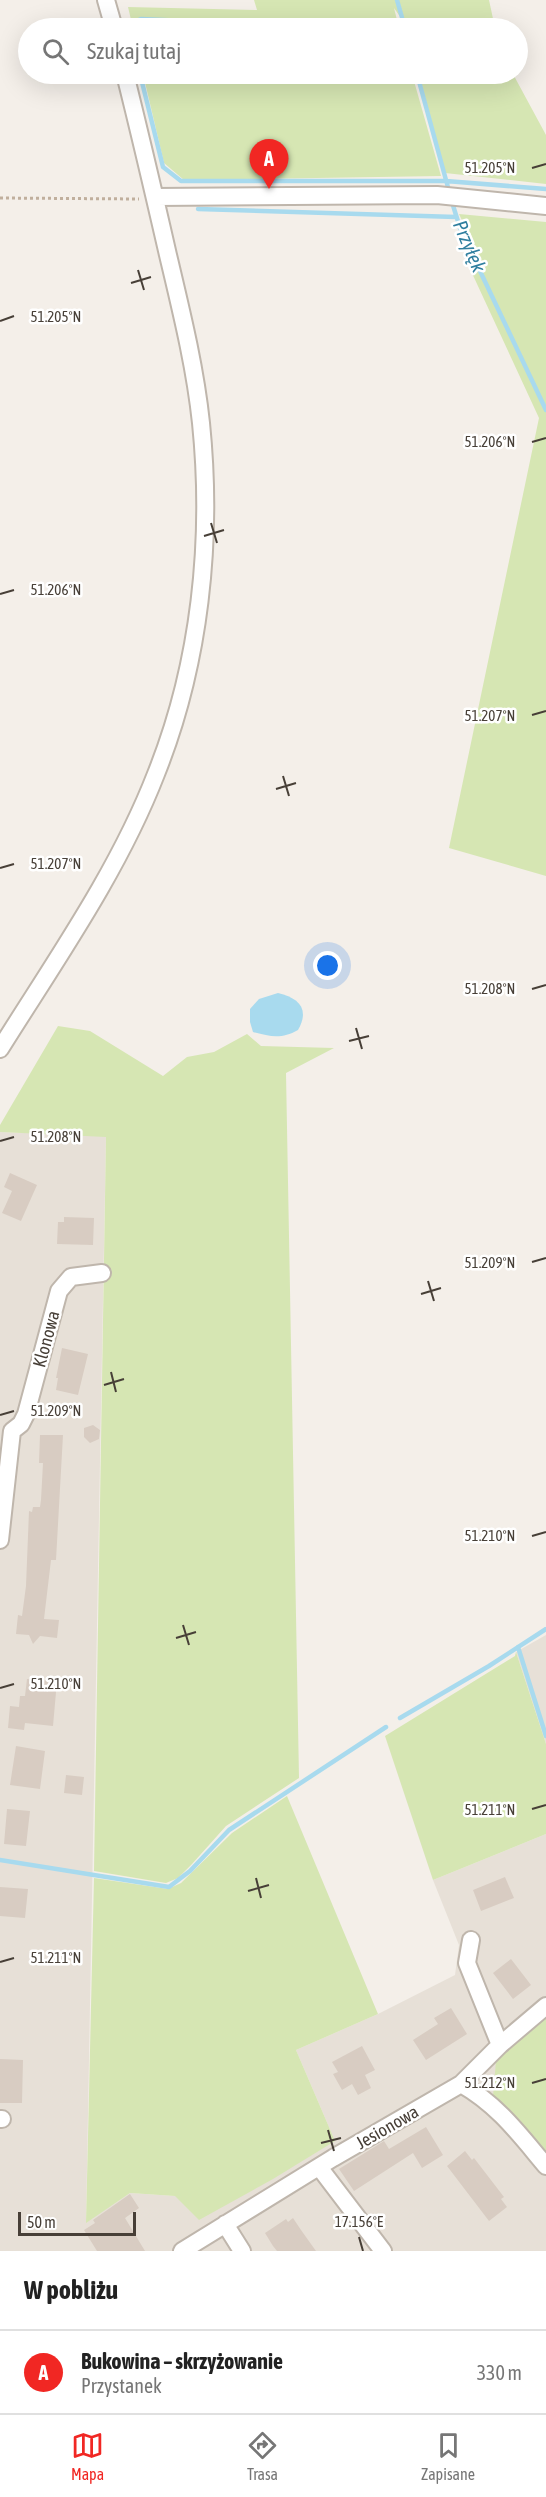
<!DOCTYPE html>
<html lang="pl">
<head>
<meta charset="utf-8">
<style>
  body { margin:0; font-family:"Asap Condensed",sans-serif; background:#f2f2f2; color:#222 }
  .scale { position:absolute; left:18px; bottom:15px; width:118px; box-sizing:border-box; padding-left:6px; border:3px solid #473f37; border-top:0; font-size:16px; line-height:21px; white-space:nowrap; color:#473f37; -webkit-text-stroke:4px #fff; paint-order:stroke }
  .you { position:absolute; left:328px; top:966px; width:21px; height:21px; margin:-15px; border:4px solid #fff; border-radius:50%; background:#1a73e8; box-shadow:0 0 0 9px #1a73e833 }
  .badge { display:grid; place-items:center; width:39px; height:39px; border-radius:50%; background:#f12723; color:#fff; font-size:20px; font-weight:700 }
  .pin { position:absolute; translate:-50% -50px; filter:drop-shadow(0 2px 3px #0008) }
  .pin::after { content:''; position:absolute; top:32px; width:21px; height:18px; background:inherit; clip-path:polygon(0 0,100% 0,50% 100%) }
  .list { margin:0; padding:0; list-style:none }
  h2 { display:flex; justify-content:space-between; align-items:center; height:78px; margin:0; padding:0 24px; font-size:26px }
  h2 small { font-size:20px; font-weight:400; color:#767676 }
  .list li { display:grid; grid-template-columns:39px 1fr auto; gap:18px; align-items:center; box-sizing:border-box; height:84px; padding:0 24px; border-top:2px solid #e0e0e0 }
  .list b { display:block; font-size:22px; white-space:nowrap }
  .list p { margin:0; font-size:20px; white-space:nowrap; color:#767676 }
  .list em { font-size:20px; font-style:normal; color:#767676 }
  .icon { flex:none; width:33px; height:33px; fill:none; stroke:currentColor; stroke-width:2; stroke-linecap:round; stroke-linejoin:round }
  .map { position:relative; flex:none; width:546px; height:2251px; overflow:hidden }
  .search { position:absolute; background:#fff; box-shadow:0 6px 24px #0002; left:18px; right:18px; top:18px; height:66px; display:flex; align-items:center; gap:15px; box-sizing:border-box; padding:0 21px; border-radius:33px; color:#767676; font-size:22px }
  .sheet { height:162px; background:#fff }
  nav { display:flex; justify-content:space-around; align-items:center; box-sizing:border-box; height:84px; border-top:2px solid #e0e0e0; background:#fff; font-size:16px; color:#767676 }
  nav a { display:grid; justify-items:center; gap:3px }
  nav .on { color:#f12723 }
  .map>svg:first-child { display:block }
  .residential { fill:#e7e0d7 }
  .green { fill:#d6e6b3 }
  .water { fill:#a8daee }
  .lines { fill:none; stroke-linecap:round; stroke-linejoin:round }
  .stream { stroke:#a8daee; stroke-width:4.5 }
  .building { fill:#d8ccc2 }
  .minor-casing { stroke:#bfb6ac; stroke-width:20 }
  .path { stroke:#c0af9d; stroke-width:3; stroke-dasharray:3 3; stroke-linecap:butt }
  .minor { stroke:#fff; stroke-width:16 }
  .ticks { fill:none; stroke:#473f37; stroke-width:2 }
  .labels { text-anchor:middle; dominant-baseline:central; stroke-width:5; stroke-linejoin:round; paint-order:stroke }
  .street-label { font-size:18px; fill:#473f37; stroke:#fff }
  .water-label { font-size:20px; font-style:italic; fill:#307f9f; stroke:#fff }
  .ticks-label { font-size:15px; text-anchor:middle; fill:#473f37; stroke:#fff; stroke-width:5; stroke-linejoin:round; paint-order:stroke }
</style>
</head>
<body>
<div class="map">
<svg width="546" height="2251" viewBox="0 0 546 2251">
  <rect width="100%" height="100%" fill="#f4efe9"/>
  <path class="residential" d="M 0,1132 L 106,1136 L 86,2222 L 130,2193 L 175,2196 L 335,2141 L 296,2050 L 378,2014 L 455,1975 L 459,1945 L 433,1880 L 546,1834 L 546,2017 L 496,2061 L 546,2156 L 546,2251 L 0,2251 Z
    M 546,1635 L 546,1744 L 516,1652 Z"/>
  <path class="green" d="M 254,0 L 489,0 L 495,28 L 408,28 L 394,8 L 399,28 L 133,28 L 128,7 L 257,10 Z
    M 143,74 L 412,74 L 441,176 L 184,180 L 164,163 Z
    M 419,74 L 513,74 L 546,135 L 546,184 L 445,173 Z
    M 459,214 L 546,222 L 546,876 L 449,848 L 539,418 L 471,271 L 483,265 Z
    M 58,1026 L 90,1031 L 163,1076 L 187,1057 L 214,1052 L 247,1034 L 261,1046 L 334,1048 L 286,1073 L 299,1778 L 226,1826 L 192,1864 L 178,1878 L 166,1883 L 94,1871 L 106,1137 L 0,1132 L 0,1125 Z
    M 516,1652 L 546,1744 L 546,1834 L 433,1880 L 385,1736 L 515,1656 Z
    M 287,1796 L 378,2014 L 296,2050 L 335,2141 L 273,2179 L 199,2220 L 175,2196 L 130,2193 L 86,2223 L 94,1878 L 168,1889 L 181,1883 L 232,1833 Z
    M 546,2017 L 546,2156 L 493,2096 L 496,2061 Z"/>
  <path class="water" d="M 278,993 C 299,998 310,1009 298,1030 C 282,1039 271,1037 253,1032 L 250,1022 L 250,1009 L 259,999 Z"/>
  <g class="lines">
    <path class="stream" d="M 397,0 L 405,28
      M 129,28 L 128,25 L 141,19 L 336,28
      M 366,28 L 404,27
      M 140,74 L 163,167 L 181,181 L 446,181 L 546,189
      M 417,74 L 449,191
      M 451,199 L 461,231 L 546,410
      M 198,209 L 456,217
      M 518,1647 L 546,1736
      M 400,1718 L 489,1666 L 546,1629
      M 0,1860 L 169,1887 L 190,1871 L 229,1830 L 386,1727"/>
  </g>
  <path class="building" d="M 10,1173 L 37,1185 L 21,1221 L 2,1213 L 12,1191 L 4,1187 Z
    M 64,1217 L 94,1218 L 93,1245 L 57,1244 L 58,1222 L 64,1222 Z
    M 62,1348 L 88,1354 L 78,1395 L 56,1390 L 58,1378 L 56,1378 Z
    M 93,1425 L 100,1430 L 99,1439 L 90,1443 L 84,1437 L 84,1428 Z
    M 40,1435 L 63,1435 L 56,1560 L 51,1560 L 44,1619 L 59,1620 L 57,1638 L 40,1636 L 33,1644 L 29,1635 L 16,1634 L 18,1615 L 22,1616 L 26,1586 L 29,1511 L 32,1512 L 33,1507 L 40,1507 L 41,1500 L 43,1463 L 39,1463 Z
    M 27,1679 L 57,1681 L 53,1726 L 25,1723 L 24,1730 L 8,1728 L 10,1706 L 19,1707 L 20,1696 L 25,1696 Z
    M 16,1746 L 45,1751 L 40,1789 L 10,1785 Z
    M 66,1775 L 84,1777 L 82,1795 L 64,1793 Z
    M 7,1809 L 30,1811 L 26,1846 L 4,1844 Z
    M 505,1877 L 514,1898 L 481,1911 L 473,1890 Z
    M 0,1887 L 28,1889 L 25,1918 L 0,1916 Z
    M 511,1959 L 531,1985 L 513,1999 L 493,1973 Z
    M 451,2008 L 467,2034 L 426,2060 L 413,2040 L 438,2024 L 434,2018 Z
    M 362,2046 L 375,2070 L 365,2075 L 371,2088 L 358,2095 L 352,2084 L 342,2090 L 333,2074 L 338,2072 L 332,2062 Z
    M 0,2059 L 23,2060 L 22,2103 L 0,2103 Z
    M 426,2127 L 443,2155 L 422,2168 L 413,2153 L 354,2191 L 339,2169 L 384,2141 L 389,2149 Z
    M 465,2151 L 472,2160 L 474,2158 L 504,2197 L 501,2199 L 507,2207 L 489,2221 L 447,2166 Z
    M 130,2194 L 139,2208 L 125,2218 L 145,2251 L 97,2251 L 84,2230 L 95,2223 L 93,2220 Z
    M 293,2218 L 301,2230 L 316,2251 L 277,2251 L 273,2246 L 265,2233 L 286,2219 L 288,2222 Z"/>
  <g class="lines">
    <defs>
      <path id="minor" d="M 106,0 L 114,28
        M 155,197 L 437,195 L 546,206
        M 0,1049 C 55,961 118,872 156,774 C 200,664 213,541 201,423 C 195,366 181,310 168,255 C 154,194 140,134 125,74
        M 0,1540 L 12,1431 L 21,1424 L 26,1414 L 59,1291 L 71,1277 L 102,1273
        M 471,1940 L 467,1963 L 500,2045
        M 461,2084 C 498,2105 519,2134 546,2166
        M 0,2119 L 2,2119
        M 319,2167 L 383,2251
        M 225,2224 L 242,2251
        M 182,2251 L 333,2158 L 461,2084 L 500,2045 L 546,2006"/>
    </defs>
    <use href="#minor" class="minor-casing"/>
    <path class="path" d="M 0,198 L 139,199"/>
    <use href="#minor" class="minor"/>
  </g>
  <path class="ticks" d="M 532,168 L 546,164M 138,270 L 144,290M 131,283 L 151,277M 0,321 L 14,316M 532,442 L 546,438M 211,523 L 217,543M 204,536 L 224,530M 0,594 L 14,590M 532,715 L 546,711M 283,776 L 289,796M 276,789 L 296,783M 0,868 L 14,864M 532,989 L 546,985M 356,1028 L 362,1049M 349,1041 L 369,1036M 0,1141 L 14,1137M 532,1262 L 546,1258M 428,1281 L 434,1301M 421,1294 L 441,1288M 111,1372 L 116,1392M 104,1385 L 124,1379M 0,1415 L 14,1411M 532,1536 L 546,1532M 183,1625 L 189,1645M 176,1638 L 196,1632M 0,1688 L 14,1684M 532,1809 L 546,1805M 256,1878 L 261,1898M 248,1891 L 269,1885M 0,1962 L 14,1958M 532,2083 L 546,2079M 328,2130 L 334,2151M 321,2143 L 341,2138M 359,2237 L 363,2251"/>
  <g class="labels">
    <g class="street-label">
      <text transform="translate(46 1339) rotate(-75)">Klonowa</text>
      <text transform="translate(387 2127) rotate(-30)">Jesionowa</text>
    </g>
    <g class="water-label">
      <text transform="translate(470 246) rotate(67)">Przyłęk</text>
    </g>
  </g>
  <g class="ticks-label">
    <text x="490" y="173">51.205°N</text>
    <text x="56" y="322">51.205°N</text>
    <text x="490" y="447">51.206°N</text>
    <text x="56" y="595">51.206°N</text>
    <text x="490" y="721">51.207°N</text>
    <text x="56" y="869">51.207°N</text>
    <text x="490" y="994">51.208°N</text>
    <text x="56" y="1142">51.208°N</text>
    <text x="490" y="1268">51.209°N</text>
    <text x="56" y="1416">51.209°N</text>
    <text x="490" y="1541">51.210°N</text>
    <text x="56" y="1689">51.210°N</text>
    <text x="490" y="1815">51.211°N</text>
    <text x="56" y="1963">51.211°N</text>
    <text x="490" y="2088">51.212°N</text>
    <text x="359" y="2227">17.156°E</text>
  </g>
</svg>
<div class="scale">50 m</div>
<div class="you"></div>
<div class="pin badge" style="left:269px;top:189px">A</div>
<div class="search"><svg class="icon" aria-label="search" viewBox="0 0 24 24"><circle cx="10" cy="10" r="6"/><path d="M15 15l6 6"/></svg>Szukaj tutaj</div>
</div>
<section class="sheet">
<h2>W pobliżu<small></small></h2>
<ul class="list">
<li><span class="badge">A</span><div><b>Bukowina – skrzyżowanie</b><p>Przystanek</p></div><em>330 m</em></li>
</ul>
</section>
<nav>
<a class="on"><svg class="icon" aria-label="map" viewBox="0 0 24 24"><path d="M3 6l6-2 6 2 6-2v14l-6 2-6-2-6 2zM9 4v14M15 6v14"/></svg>Mapa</a>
<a><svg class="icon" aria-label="directions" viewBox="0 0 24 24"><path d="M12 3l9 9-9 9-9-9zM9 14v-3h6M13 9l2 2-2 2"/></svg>Trasa</a>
<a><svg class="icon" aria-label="saved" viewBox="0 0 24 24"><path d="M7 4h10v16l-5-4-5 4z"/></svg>Zapisane</a>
</nav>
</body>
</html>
